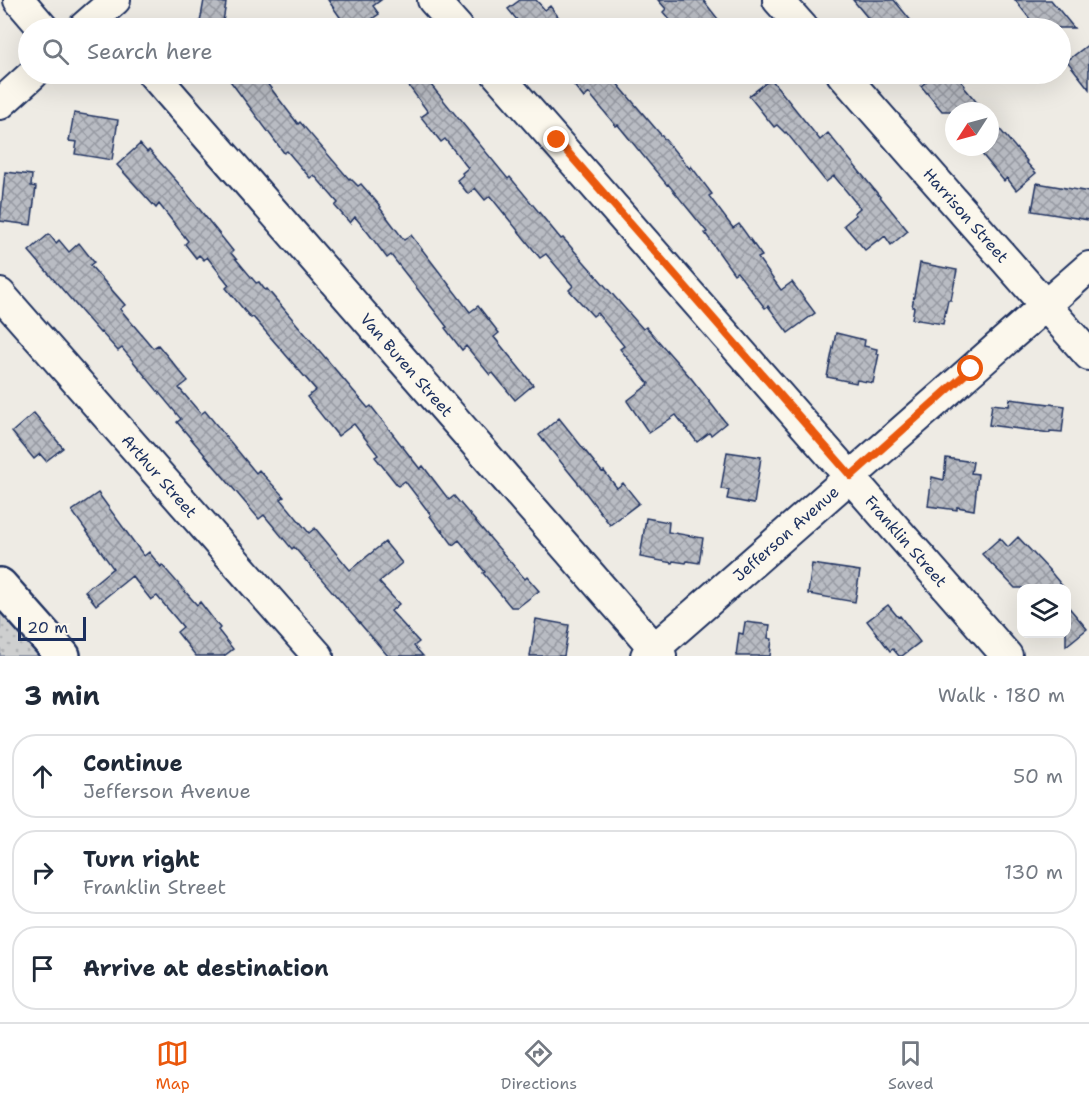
<!DOCTYPE html>
<html lang="en">
<head>
<meta charset="utf-8">
<style>
  body { margin:0; font-family:"Shantell Sans",sans-serif; background:#f6f6f7; color:#1f2937 }
  .controls { position:absolute; right:18px; bottom:18px; display:grid; overflow:hidden; border-radius:12px; box-shadow:0 6px 24px #0002 }
  .controls button { width:54px; height:54px; display:grid; place-items:center; padding:0; border:0; border-bottom:2px solid #e0e1e3; background:#fff; color:#1f2937; font:30px sans-serif }
  .compass { position:absolute; left:945px; top:102px; width:54px; height:54px; border-radius:50%; background:#fff; box-shadow:0 6px 24px #0002; rotate:234deg }
  .scale { position:absolute; left:18px; bottom:15px; width:68px; box-sizing:border-box; padding-left:6px; border:3px solid #1b2f5e; border-top:0; font-size:16px; line-height:21px; white-space:nowrap; color:#1b2f5e; -webkit-text-stroke:4px #fbf7ec; paint-order:stroke }
  .stop { position:absolute; width:18px; height:18px; margin:-14px; border:4px solid #ea580c; border-radius:50%; background:#fff }
  .stop.end { background:#ea580c; border-color:#fff; box-shadow:0 2px 6px #0008 }
  .list { margin:0; padding:0; list-style:none }
  h2 { display:flex; justify-content:space-between; align-items:center; height:78px; margin:0; padding:0 24px; font-size:26px }
  h2 small { font-size:20px; font-weight:400; color:#747a83 }
  .list li { display:grid; grid-template-columns:39px 1fr auto; gap:18px; align-items:center; box-sizing:border-box; height:84px; margin:0 12px 12px; padding:0 12px; border:2px solid #e0e1e3; border-radius:24px }
  .list b { display:block; font-size:22px; white-space:nowrap }
  .list p { margin:0; font-size:20px; white-space:nowrap; color:#747a83 }
  .list em { font-size:20px; font-style:normal; color:#747a83 }
  .icon { flex:none; width:33px; height:33px; fill:none; stroke:currentColor; stroke-width:2; stroke-linecap:round; stroke-linejoin:round }
  .map { position:relative; flex:none; width:1089px; height:656px; overflow:hidden }
  .search { position:absolute; background:#fff; box-shadow:0 6px 24px #0002; left:18px; right:18px; top:18px; height:66px; display:flex; align-items:center; gap:15px; box-sizing:border-box; padding:0 21px; border-radius:33px; color:#747a83; font-size:22px }
  .sheet { height:366px; background:#fff }
  nav { display:flex; justify-content:space-around; align-items:center; box-sizing:border-box; height:84px; border-top:2px solid #e0e1e3; background:#fff; font-size:16px; color:#747a83 }
  nav a { display:grid; justify-items:center; gap:3px }
  nav .on { color:#ea580c }
  .map>svg:first-child { display:block }
  .grass { fill:url(#grass-dots); stroke:#747f96; stroke-width:1.5 }
  .building { fill:url(#building-cross-hatch); stroke:#1b2f5e; stroke-width:1.5 }
  .lines { fill:none; stroke-linecap:round; stroke-linejoin:round }
  .minor-casing { stroke:#1b2f5e; stroke-width:34 }
  .major-casing { stroke:#1b2f5e; stroke-width:38 }
  .minor { stroke:#fbf7ec; stroke-width:30 }
  .major { stroke:#fbf7ec; stroke-width:33 }
  .route { stroke:#ea580c; stroke-width:8 }
  .labels { text-anchor:middle; dominant-baseline:central; stroke-width:4.5; stroke-linejoin:round; paint-order:stroke }
  .street-label { font-size:16px; fill:#1b2f5e; stroke:#fbf7ec }
</style>
</head>
<body>
<div class="map">
<svg width="1089" height="656" viewBox="0 0 1089 656">
  <defs>
    <pattern id="grass-dots" width="8" height="8" patternUnits="userSpaceOnUse" patternTransform="scale(1.5)"><rect width="8" height="8" fill="#cecfcf"/><path d="M2 2h.1M6 6h.1" fill="none" stroke="#b0b2b4" stroke-width="1.8" stroke-linecap="round"/></pattern>
    <pattern id="building-cross-hatch" width="8" height="8" patternUnits="userSpaceOnUse" patternTransform="scale(1.5)"><rect width="8" height="8" fill="#b9bcc3"/><path d="M0 0l8 8M0 8l8-8" fill="none" stroke="#9699a2"/></pattern>
  </defs>
  <rect width="100%" height="100%" fill="#eeebe4"/>
  <filter id="ink" filterUnits="userSpaceOnUse"><feTurbulence type="fractalNoise" baseFrequency=".0167" numOctaves="2"/><feDisplacementMap in="SourceGraphic" scale="12" xChannelSelector="R" yChannelSelector="G"/><feConvolveMatrix kernelMatrix="1 2 1 2 8 2 1 2 1" color-interpolation-filters="sRGB"/></filter>
  <g filter="url(#ink)">
    <path class="grass" d="M 0,596 L 51,656 L 0,656 Z"/>
    <path class="building" d="M 204,0 L 226,3 L 222,28 L 199,28 Z
      M 328,0 L 381,0 L 373,6 L 379,14 L 359,28 L 353,20 L 346,26 Z
      M 520,0 L 536,0 L 545,10 L 550,6 L 567,28 L 519,28 L 522,26 L 508,9 Z
      M 658,0 L 703,0 L 725,28 L 677,28 L 663,12 L 666,9 Z
      M 853,0 L 894,0 L 917,28 L 876,28 Z
      M 1015,0 L 1051,0 L 1074,28 L 1037,28 Z
      M 1089,44 L 1089,89 L 1067,61 Z
      M 225,74 L 260,74 L 298,124 L 300,122 L 349,179 L 350,178 L 358,186 L 361,184 L 381,207 L 380,208 L 404,240 L 411,235 L 470,312 L 478,306 L 499,333 L 494,337 L 533,385 L 515,400 L 493,373 L 490,375 L 466,346 L 462,350 L 445,328 L 447,327 L 391,255 L 387,258 L 369,234 L 355,217 L 350,223 L 335,206 L 338,203 L 314,175 L 310,178 L 287,151 L 284,153 Z
      M 400,74 L 422,74 L 508,179 L 510,177 L 561,239 L 563,238 L 643,329 L 646,327 L 691,378 L 726,423 L 711,435 L 709,433 L 697,442 L 676,415 L 649,433 L 627,401 L 649,384 L 620,349 L 624,346 L 597,313 L 593,316 L 569,290 L 573,286 L 546,254 L 540,258 L 490,196 L 485,200 L 475,188 L 468,194 L 457,180 L 463,175 L 462,173 L 468,168 L 445,139 L 441,142 L 421,117 L 428,112 Z
      M 565,74 L 611,74 L 610,75 L 690,169 L 691,166 L 712,194 L 709,196 L 733,228 L 739,224 L 762,256 L 758,258 L 781,290 L 792,282 L 815,313 L 788,333 L 768,306 L 765,308 L 737,272 L 734,274 L 705,233 L 707,232 L 668,184 L 667,185 L 618,125 L 616,126 L 589,93 L 584,98 Z
      M 935,74 L 955,74 L 965,86 L 964,87 L 984,111 L 942,111 L 921,86 Z
      M 771,79 L 820,140 L 828,133 L 908,231 L 891,245 L 885,236 L 879,241 L 878,240 L 865,250 L 844,225 L 856,215 L 854,213 L 860,208 L 834,176 L 826,182 L 786,132 L 785,133 L 777,125 L 774,127 L 749,96 Z
      M 74,113 L 118,120 L 112,160 L 75,154 L 77,142 L 69,141 Z
      M 990,118 L 1027,161 L 1026,162 L 1036,173 L 1016,190 L 1007,178 L 1004,181 L 976,147 L 990,147 Z
      M 140,144 L 147,152 L 149,150 L 180,185 L 233,251 L 231,253 L 256,283 L 259,282 L 265,290 L 267,289 L 368,408 L 371,406 L 420,469 L 423,466 L 449,500 L 454,496 L 525,579 L 527,577 L 539,591 L 518,607 L 511,607 L 483,573 L 485,572 L 459,540 L 453,545 L 442,530 L 441,531 L 430,516 L 431,515 L 405,481 L 398,486 L 375,457 L 378,455 L 354,424 L 338,436 L 307,397 L 316,390 L 253,317 L 251,318 L 244,310 L 226,288 L 229,285 L 207,257 L 204,260 L 199,255 L 196,258 L 185,244 L 188,241 L 159,204 L 156,208 L 117,165 Z
      M 5,172 L 32,175 L 31,186 L 36,187 L 31,225 L 0,221 Z
      M 1037,183 L 1089,192 L 1089,220 L 1032,211 Z
      M 49,234 L 56,243 L 59,240 L 69,252 L 79,243 L 94,262 L 90,265 L 125,305 L 120,309 L 153,348 L 158,345 L 188,381 L 179,388 L 201,414 L 205,411 L 256,473 L 259,470 L 284,497 L 281,499 L 309,533 L 315,528 L 350,570 L 385,542 L 402,563 L 379,582 L 399,604 L 391,611 L 419,642 L 414,646 L 423,656 L 388,656 L 294,547 L 292,549 L 264,515 L 259,519 L 177,422 L 181,419 L 122,348 L 118,351 L 101,332 L 100,333 L 29,251 Z
      M 920,263 L 957,270 L 951,300 L 948,300 L 943,324 L 912,319 L 914,307 L 912,307 Z
      M 836,333 L 865,340 L 864,346 L 877,349 L 876,354 L 879,354 L 873,383 L 857,380 L 856,383 L 827,377 Z
      M 1010,399 L 1065,406 L 1062,432 L 1050,431 L 1050,433 L 989,425 L 992,404 L 1009,406 Z
      M 34,413 L 63,448 L 46,461 L 40,454 L 34,459 L 12,432 Z
      M 559,418 L 602,472 L 604,471 L 617,488 L 623,483 L 639,503 L 610,525 L 582,488 L 539,435 Z
      M 727,452 L 761,457 L 754,504 L 727,499 L 729,490 L 721,489 Z
      M 946,458 L 973,462 L 971,473 L 978,474 L 974,510 L 957,507 L 957,510 L 928,506 L 932,477 L 944,480 Z
      M 98,493 L 144,556 L 149,552 L 161,567 L 162,565 L 197,605 L 200,602 L 220,628 L 218,630 L 233,649 L 224,656 L 196,656 L 177,632 L 183,627 L 157,596 L 151,600 L 132,576 L 96,605 L 85,591 L 113,568 L 72,511 Z
      M 646,518 L 669,522 L 668,532 L 703,538 L 699,563 L 687,561 L 686,563 L 673,561 L 672,563 L 640,557 Z
      M 1018,537 L 1049,570 L 1064,588 L 1015,588 L 982,554 L 1000,538 L 1008,547 Z
      M 812,564 L 860,571 L 855,602 L 808,594 Z
      M 1066,604 L 1087,629 L 1066,646 Z
      M 888,605 L 898,617 L 900,616 L 920,642 L 902,656 L 899,656 L 893,649 L 890,651 L 867,621 Z
      M 536,619 L 569,625 L 564,656 L 530,656 Z
      M 745,622 L 770,625 L 768,638 L 772,639 L 770,656 L 736,656 L 739,633 L 743,634 Z"/>
    <g class="lines">
      <defs>
        <g id="minor">
          <path d="M 19,0 L 43,28"/>
          <path d="M 433,0 L 458,28"/>
          <path d="M 778,0 L 803,28"/>
          <path d="M 83,28 L 115,0"/>
          <path id="s1" d="M 153,74 L 661,656"/>
          <path id="s2" d="M 497,74 L 1007,656"/>
          <path id="s3" d="M 842,74 L 1089,355"/>
          <path d="M 0,104 L 33,74"/>
          <path id="s4" d="M 0,294 L 318,656"/>
          <path id="s5" d="M 646,656 C 794,527 940,396 1089,267"/>
        </g>
        <path id="major" d="M 0,585 L 63,656"/>
      </defs>
      <use href="#minor" class="minor-casing"/>
      <use href="#major" class="major-casing"/>
      <use href="#minor" class="minor"/>
      <use href="#major" class="major"/>
    </g>
  </g>
  <g class="lines" filter="url(#ink)">
    <path class="route" d="M 557,140 L 851,476 L 971,369"/>
  </g>
  <g class="labels">
    <g class="street-label">
      <text stroke="none"><textPath href="#s3" startOffset="188">Harrison Street</textPath></text>
      <text stroke="none"><textPath href="#s1" startOffset="386">Van Buren Street</textPath></text>
      <text stroke="none"><textPath href="#s4" startOffset="242">Arthur Street</textPath></text>
      <text stroke="none"><textPath href="#s5" startOffset="186">Jefferson Avenue</textPath></text>
      <text stroke="none"><textPath href="#s2" startOffset="621">Franklin Street</textPath></text>
    </g>
  </g>
</svg>
<div class="controls">
<button><svg class="icon" aria-label="layers" viewBox="0 0 24 24"><path d="M12 4l9 5-9 5-9-5zM3 14l9 5 9-5"/></svg></button>
</div>
<svg class="compass" viewBox="-18 -18 36 36"><path d="M0-13l5 13h-10z" fill="#e53935"/><path d="M0 13l5-13h-10z" fill="#747a83"/></svg>
<div class="scale">20 m</div>
<div class="stop" style="left:971px;top:369px"></div>
<div class="stop end" style="left:557px;top:140px"></div>
<div class="search"><svg class="icon" aria-label="search" viewBox="0 0 24 24"><circle cx="10" cy="10" r="6"/><path d="M15 15l6 6"/></svg>Search here</div>
</div>
<section class="sheet">
<h2>3 min<small>Walk · 180 m</small></h2>
<ul class="list">
<li><svg class="icon" aria-label="ahead" viewBox="0 0 24 24"><path d="M12 20V5M6 11l6-6 6 6"/></svg><div><b>Continue</b><p>Jefferson Avenue</p></div><em>50 m</em></li>
<li><svg class="icon" aria-label="right" viewBox="0 0 24 24"><path d="M7 20v-9h11M14 6l5 5-5 5"/></svg><div><b>Turn right</b><p>Franklin Street</p></div><em>130 m</em></li>
<li><svg class="icon" aria-label="arrive" viewBox="0 0 24 24"><path d="M6 21V4h12l-3 4 3 4H6"/></svg><div><b>Arrive at destination</b></div></li>
</ul>
</section>
<nav>
<a class="on"><svg class="icon" aria-label="map" viewBox="0 0 24 24"><path d="M3 6l6-2 6 2 6-2v14l-6 2-6-2-6 2zM9 4v14M15 6v14"/></svg>Map</a>
<a><svg class="icon" aria-label="directions" viewBox="0 0 24 24"><path d="M12 3l9 9-9 9-9-9zM9 14v-3h6M13 9l2 2-2 2"/></svg>Directions</a>
<a><svg class="icon" aria-label="saved" viewBox="0 0 24 24"><path d="M7 4h10v16l-5-4-5 4z"/></svg>Saved</a>
</nav>
</body>
</html>
